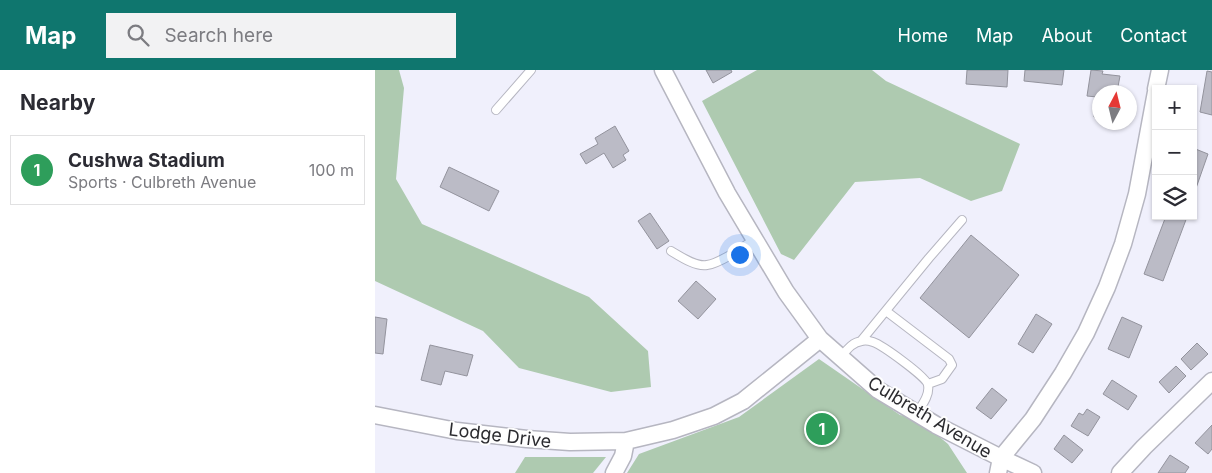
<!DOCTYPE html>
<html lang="en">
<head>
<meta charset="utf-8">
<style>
  body { margin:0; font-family:Inter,sans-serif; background:#f2f2f3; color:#2b2b33 }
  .controls { position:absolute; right:15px; top:15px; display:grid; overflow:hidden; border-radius:0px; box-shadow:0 1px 4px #0004 }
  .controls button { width:45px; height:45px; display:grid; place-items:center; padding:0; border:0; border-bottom:1px solid #e1e1e2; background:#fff; color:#2b2b33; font:25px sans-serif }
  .compass { position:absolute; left:717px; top:15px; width:45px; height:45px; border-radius:50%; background:#fff; box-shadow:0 1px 4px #0004; rotate:7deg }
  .you { position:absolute; left:364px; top:184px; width:18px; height:18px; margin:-12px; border:4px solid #fff; border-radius:50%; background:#1a73e8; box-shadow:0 0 0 8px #1a73e833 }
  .badge { display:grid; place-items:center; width:32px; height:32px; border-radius:50%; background:#0f766e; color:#fff; font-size:16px; font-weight:700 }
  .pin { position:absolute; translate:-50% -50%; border:2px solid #fff; box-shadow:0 1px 5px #0006 }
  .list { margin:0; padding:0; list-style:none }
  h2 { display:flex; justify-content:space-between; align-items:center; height:65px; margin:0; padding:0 20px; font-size:21px }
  h2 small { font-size:16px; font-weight:400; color:#7c7c81 }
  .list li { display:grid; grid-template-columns:32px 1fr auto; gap:15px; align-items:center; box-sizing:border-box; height:70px; margin:0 10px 10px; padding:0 10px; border:1px solid #e1e1e2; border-radius:0px }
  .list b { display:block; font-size:19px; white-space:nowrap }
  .list p { margin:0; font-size:16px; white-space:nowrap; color:#7c7c81 }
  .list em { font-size:16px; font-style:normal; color:#7c7c81 }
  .icon { flex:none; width:28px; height:28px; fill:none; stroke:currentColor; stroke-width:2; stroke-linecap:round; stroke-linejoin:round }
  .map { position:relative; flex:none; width:837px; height:403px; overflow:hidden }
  header { display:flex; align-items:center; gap:30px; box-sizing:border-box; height:70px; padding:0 25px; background:#0f766e; color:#fff }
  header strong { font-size:24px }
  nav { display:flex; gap:28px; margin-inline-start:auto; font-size:18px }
  .search { width:350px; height:45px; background:#f2f2f3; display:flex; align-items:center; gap:12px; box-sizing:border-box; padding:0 18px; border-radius:0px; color:#7c7c81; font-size:19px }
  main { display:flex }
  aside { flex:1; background:#fff }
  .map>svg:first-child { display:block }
  .green { fill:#aecab0 }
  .building { fill:#bbbbc6; stroke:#93939d }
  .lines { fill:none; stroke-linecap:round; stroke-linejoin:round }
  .lane-casing { stroke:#b6b6c1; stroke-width:10 }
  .street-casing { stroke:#b6b6c1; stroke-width:19 }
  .lane { stroke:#fff; stroke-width:8 }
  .street { stroke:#fff; stroke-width:16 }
  .labels { text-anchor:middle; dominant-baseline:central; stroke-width:4; stroke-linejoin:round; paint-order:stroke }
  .street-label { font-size:18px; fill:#2b2b2f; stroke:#fefefe }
</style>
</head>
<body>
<header>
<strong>Map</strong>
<div class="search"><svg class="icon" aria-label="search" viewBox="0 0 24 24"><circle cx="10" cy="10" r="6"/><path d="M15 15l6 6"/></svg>Search here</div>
<nav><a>Home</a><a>Map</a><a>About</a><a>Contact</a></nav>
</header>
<main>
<aside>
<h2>Nearby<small></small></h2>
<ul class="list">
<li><span class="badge" style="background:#2e9e5b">1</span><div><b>Cushwa Stadium</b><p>Sports · Culbreth Avenue</p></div><em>100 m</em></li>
</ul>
</aside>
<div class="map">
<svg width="837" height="403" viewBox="0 0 837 403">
  <rect width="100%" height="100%" fill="#f0f0fc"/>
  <path class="green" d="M 0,0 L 24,0 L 29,18 L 21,109 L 47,154 L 214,227 L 273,281 L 276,317 L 236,322 L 144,298 L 108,261 L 0,211 Z
    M 382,0 L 497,0 L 511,11 L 645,74 L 627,121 L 596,131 L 545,108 L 480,112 L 419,190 L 406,184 L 327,31 Z
    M 444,289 L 525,345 L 543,349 L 573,374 L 592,403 L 252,403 L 264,384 L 364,347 Z
    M 150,387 L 231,387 L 218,403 L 140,403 Z"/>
  <path class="building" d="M 331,0 L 356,0 L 357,2 L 338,13 Z
    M 592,0 L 633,0 L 632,17 L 591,14 Z
    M 650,0 L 689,0 L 687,15 L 649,11 Z
    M 716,0 L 728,1 L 727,4 L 745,6 L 742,22 L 724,22 L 724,48 L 719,47 L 722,27 L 712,26 Z
    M 832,1 L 837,2 L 837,45 L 825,42 Z
    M 240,56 L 254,81 L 248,85 L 251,90 L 238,98 L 229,83 L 211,94 L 205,84 L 223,74 L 220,68 Z
    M 818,78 L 833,84 L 820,121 L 818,121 Z
    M 74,97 L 124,121 L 114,141 L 65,117 Z
    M 275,143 L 294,171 L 282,179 L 263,151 Z
    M 791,146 L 812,147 L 788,211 L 769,204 Z
    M 596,165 L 644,205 L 594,268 L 545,228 Z
    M 321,211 L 341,229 L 323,249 L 303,231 Z
    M 661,244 L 677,254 L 658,283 L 643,274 Z
    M 0,247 L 12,249 L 8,284 L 0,283 Z
    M 747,247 L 767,256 L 754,288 L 733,279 Z
    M 822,273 L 833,284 L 816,300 L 806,289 Z
    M 55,275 L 98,285 L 92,306 L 70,301 L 66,315 L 46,310 Z
    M 801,296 L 811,306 L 794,323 L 784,312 Z
    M 737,310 L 762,326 L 753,340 L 728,324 Z
    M 617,318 L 632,330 L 616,349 L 601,338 Z
    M 712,339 L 725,347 L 713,366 L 696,356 L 704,343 L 708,345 Z
    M 837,355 L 837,379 L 833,384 L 820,373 Z
    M 689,365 L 708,380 L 697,393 L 679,379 Z
    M 795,385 L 814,397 L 810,403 L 783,403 Z"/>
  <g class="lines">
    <defs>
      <path id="lane" d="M 121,40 L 156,0
        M 296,181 C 306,187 321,197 332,195 C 346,193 368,177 380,169
        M 511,241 L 574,289 L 577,295 L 567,309 L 553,314
        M 486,271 L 554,188 L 587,150
        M 466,287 C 471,281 477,272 487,271 C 490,270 495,271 498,272 C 507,275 552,307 553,315 C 555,325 547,335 542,343"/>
      <path id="street" d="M 288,0 L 352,123 L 411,222 L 445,269 L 503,320 L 561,355 L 626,388 L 658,403
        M 781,19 L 785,0
        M 0,345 L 82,361 L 152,369 L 195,372 L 251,371
        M 239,403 L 248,386 L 251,371 L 298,360 L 339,346 L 368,331 L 445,269
        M 623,403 L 626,388 L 658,349 L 688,303 L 711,263 L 732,217 L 748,174 L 762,124 L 781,22
        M 745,403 L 769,377 L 837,311"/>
    </defs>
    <use href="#lane" class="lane-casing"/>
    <use href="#street" class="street-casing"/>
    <use href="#lane" class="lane"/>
    <use href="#street" class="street"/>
  </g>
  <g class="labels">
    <g class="street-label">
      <text transform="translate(555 347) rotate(31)">Culbreth Avenue</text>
      <text transform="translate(125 365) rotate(7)">Lodge Drive</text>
    </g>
  </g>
</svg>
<div class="controls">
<button>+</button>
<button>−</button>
<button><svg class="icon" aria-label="layers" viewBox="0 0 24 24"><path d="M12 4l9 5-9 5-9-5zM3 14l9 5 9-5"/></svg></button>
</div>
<svg class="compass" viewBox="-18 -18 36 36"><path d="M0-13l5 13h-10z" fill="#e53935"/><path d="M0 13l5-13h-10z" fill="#7c7c81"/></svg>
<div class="you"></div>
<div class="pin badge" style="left:447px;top:359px;background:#2e9e5b">1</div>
</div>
</main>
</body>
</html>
